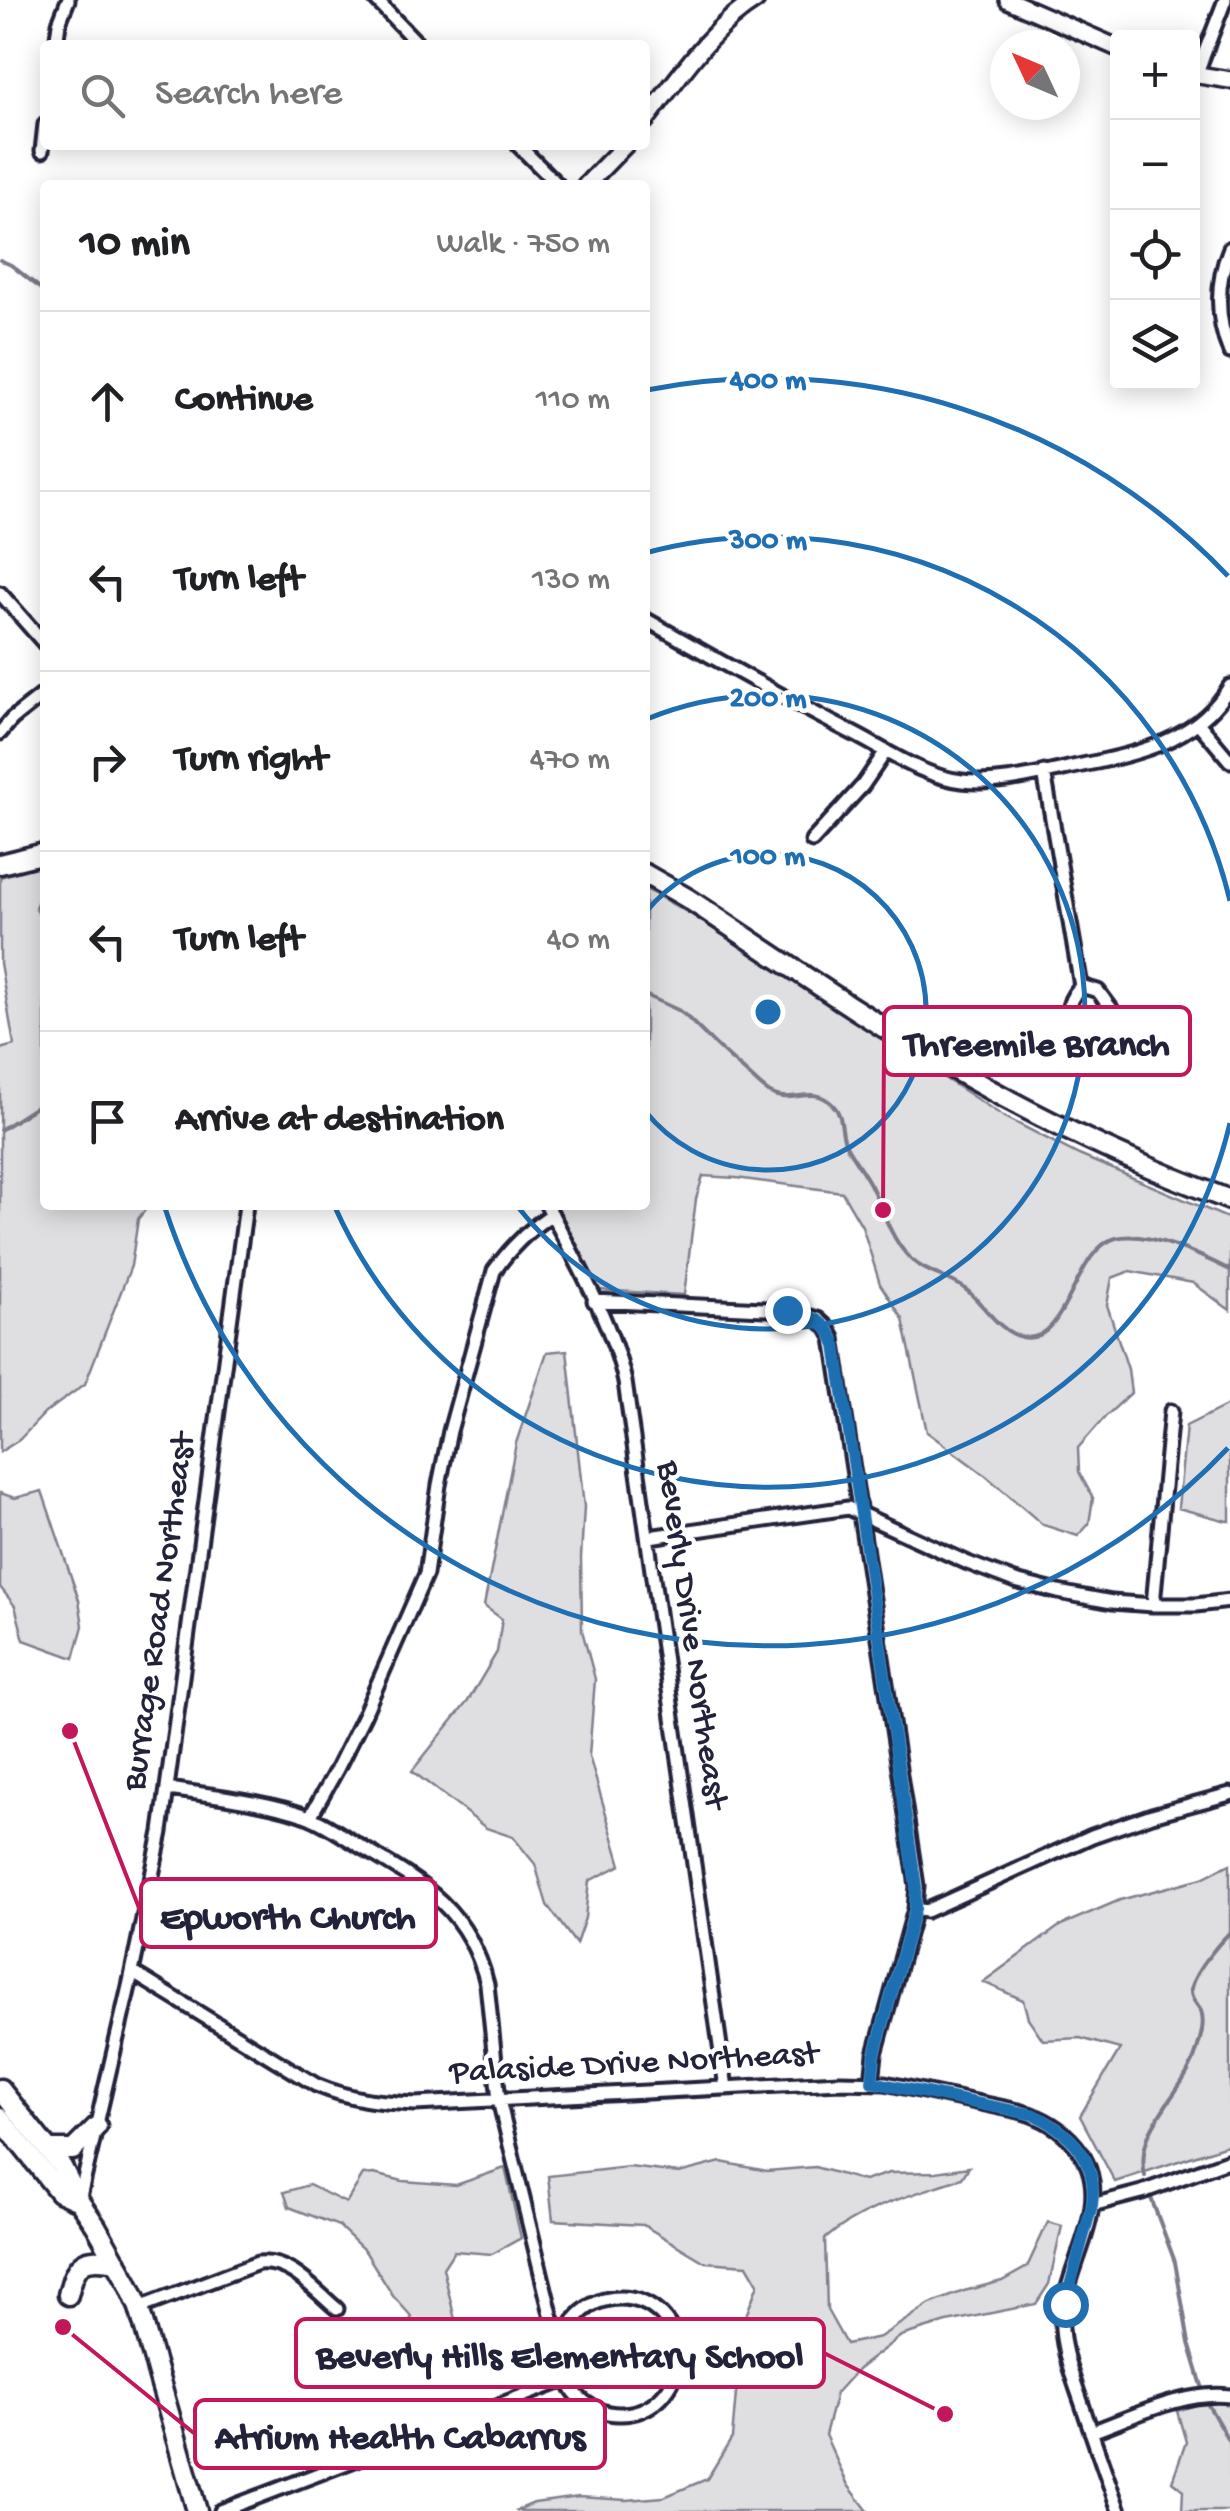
<!DOCTYPE html>
<html lang="en">
<head>
<meta charset="utf-8">
<style>
  body { margin:0; font-family:"Gochi Hand",sans-serif; background:#f2f2f2; color:#202124 }
  .controls { position:absolute; right:30px; top:30px; display:grid; overflow:hidden; border-radius:10px; box-shadow:0 5px 25px #0003 }
  .controls button { width:90px; height:90px; display:grid; place-items:center; padding:0; border:0; border-bottom:2px solid #e0e0e0; background:#fff; color:#202124; font:50px sans-serif }
  .compass { position:absolute; left:990px; top:30px; width:90px; height:90px; border-radius:50%; background:#fff; box-shadow:0 5px 25px #0003; rotate:314deg }
  .stop { position:absolute; width:30px; height:30px; margin:-22px; border:8px solid #1f6fb2; border-radius:50%; background:#fff }
  .stop.end { background:#1f6fb2; border-color:#fff; box-shadow:0 2px 10px #0008 }
  .list { margin:0; padding:0; list-style:none }
  h2 { display:flex; justify-content:space-between; align-items:center; height:130px; margin:0; padding:0 40px; font-size:42px }
  h2 small { font-size:32px; font-weight:400; color:#757577 }
  .list li { display:grid; grid-template-columns:65px 1fr auto; gap:30px; align-items:center; box-sizing:border-box; height:180px; padding:0 40px; border-top:2px solid #e0e0e0 }
  .list b { display:block; font-size:38px; white-space:nowrap }
  .list em { font-size:32px; font-style:normal; color:#757577 }
  .icon { flex:none; width:55px; height:55px; fill:none; stroke:currentColor; stroke-width:2; stroke-linecap:round; stroke-linejoin:round }
  .map { position:relative; flex:none; width:1230px; height:2511px; overflow:hidden }
  .search { position:absolute; background:#fff; box-shadow:0 5px 25px #0003; left:40px; top:40px; width:610px; height:110px; display:flex; align-items:center; gap:25px; box-sizing:border-box; padding:0 35px; border-radius:10px; color:#757577; font-size:38px }
  .panel { position:absolute; background:#fff; box-shadow:0 5px 25px #0003; left:40px; top:180px; width:610px; height:1030px; border-radius:10px }
  .map>svg:first-child { display:block }
  .green { fill:#dfdfe2; stroke:#80808e; stroke-width:2.5 }
  .lines { fill:none; stroke-linecap:round; stroke-linejoin:round }
  .stream { stroke:#7a7a88; stroke-width:4 }
  .minor-casing { stroke:#22223b; stroke-width:19 }
  .tertiary-casing { stroke:#22223b; stroke-width:22 }
  .secondary-casing { stroke:#22223b; stroke-width:25 }
  .primary-casing { stroke:#22223b; stroke-width:25 }
  .minor { stroke:#fff; stroke-width:11 }
  .tertiary { stroke:#fff; stroke-width:15 }
  .secondary { stroke:#fff; stroke-width:18 }
  .primary { stroke:#fff; stroke-width:18 }
  .route { stroke:#1f6fb2; stroke-width:12 }
  .ring { fill:none; stroke:#1f6fb2; stroke-width:5 }
  .labels { text-anchor:middle; dominant-baseline:central; stroke-width:9; stroke-linejoin:round; paint-order:stroke }
  .street-label { font-size:35px; fill:#22223b; stroke:#fff }
  .centre { fill:#1f6fb2; stroke:#fff; stroke-width:5 }
  .ring-label { font-size:30px; text-anchor:middle; font-weight:bold; fill:#1f6fb2; stroke:#fff; stroke-width:9; stroke-linejoin:round; paint-order:stroke }
  .leader { fill:none; stroke:#c2185b; stroke-width:4 }
  .callout-dot { fill:#c2185b; stroke:#fff; stroke-width:4 }
  .callout { fill:#fff; stroke:#c2185b; stroke-width:4 }
  .callout-label { font-size:38px; text-anchor:middle; font-weight:bold; fill:#22223b }
</style>
</head>
<body>
<div class="map">
<svg width="1230" height="2511" viewBox="0 0 1230 2511">
  <rect width="100%" height="100%" fill="#fff"/>
  <filter id="ink" filterUnits="userSpaceOnUse"><feTurbulence type="fractalNoise" baseFrequency=".01" numOctaves="2"/><feDisplacementMap in="SourceGraphic" scale="20" xChannelSelector="R" yChannelSelector="G"/><feConvolveMatrix kernelMatrix="1 2 1 2 8 2 1 2 1" color-interpolation-filters="sRGB"/></filter>
  <g filter="url(#ink)">
    <path class="green" d="M 45,864 L 45,1205 L 149,1205 L 138,1219 L 131,1266 L 85,1384 L 45,1413 L 19,1440 L 0,1452 L 0,1049 L 14,1045 L 0,963 L 0,877 Z
      M 645,889 L 692,915 L 1003,1116 L 1079,1155 L 1230,1219 L 1230,1310 L 1193,1283 L 1130,1271 L 1112,1278 L 1107,1305 L 1128,1369 L 1131,1393 L 1106,1416 L 1078,1448 L 1079,1472 L 1093,1498 L 1089,1524 L 1078,1536 L 1043,1525 L 986,1476 L 927,1432 L 903,1319 L 880,1284 L 862,1226 L 842,1192 L 736,1178 L 703,1176 L 696,1199 L 684,1295 L 598,1290 L 556,1205 L 645,1205 Z
      M 567,1350 L 584,1507 L 581,1558 L 582,1630 L 595,1679 L 589,1756 L 621,1865 L 589,1881 L 585,1918 L 576,1944 L 547,1905 L 535,1864 L 513,1837 L 486,1828 L 412,1771 L 468,1701 L 497,1652 L 502,1619 L 484,1606 L 516,1443 L 547,1352 Z
      M 1230,1404 L 1230,1521 L 1227,1521 L 1178,1508 L 1186,1426 Z
      M 42,1491 L 79,1600 L 83,1626 L 74,1658 L 24,1640 L 15,1606 L 0,1587 L 0,1493 L 15,1498 Z
      M 1230,1864 L 1230,2144 L 1115,2182 L 1080,2116 L 1120,2049 L 1080,2038 L 1043,2040 L 1028,2018 L 1023,2000 L 983,1982 L 1061,1925 L 1120,1900 L 1202,1878 Z
      M 721,2162 L 767,2171 L 815,2167 L 864,2181 L 889,2173 L 936,2172 L 969,2167 L 962,2178 C 916,2194 863,2206 825,2239 L 827,2310 L 846,2344 L 880,2337 L 930,2304 L 964,2291 L 1002,2281 L 1027,2267 L 1048,2222 L 1062,2226 L 1049,2284 L 1036,2304 L 947,2322 L 901,2336 L 858,2369 L 836,2393 L 825,2435 L 848,2485 L 868,2511 L 515,2511 L 534,2503 L 579,2497 L 626,2500 L 664,2497 L 707,2479 L 732,2438 L 742,2326 L 758,2284 L 747,2265 L 705,2262 L 643,2225 L 553,2220 L 548,2176 L 629,2167 L 679,2173 Z
      M 505,2168 L 521,2238 L 492,2254 L 454,2251 L 443,2268 L 459,2337 L 408,2362 L 397,2358 L 395,2343 L 412,2317 L 393,2296 L 365,2251 L 339,2226 L 289,2207 L 284,2192 L 309,2185 L 346,2203 L 363,2175 L 374,2174 L 403,2181 L 456,2185 Z
      M 1223,2400 L 1230,2401 L 1230,2511 L 1182,2511 L 1183,2490 L 1172,2481 L 1186,2442 L 1177,2411 L 1198,2404 Z"/>
    <g class="lines">
      <path class="stream" d="M 0,260 L 11,265 L 45,292
        M 45,887 L 36,907 L 45,924
        M 645,995 L 678,1010 L 686,1016 C 704,1034 722,1052 741,1068 C 751,1076 759,1086 770,1093 C 793,1106 812,1083 833,1105 C 845,1117 839,1133 847,1147 C 854,1160 864,1172 871,1186 C 883,1210 893,1247 917,1264 C 931,1274 950,1278 964,1288 C 982,1301 998,1332 1022,1337 C 1068,1347 1073,1249 1116,1238 C 1148,1230 1202,1256 1230,1270
        M 0,1130 L 45,1101
        M 1145,2176 C 1134,2128 1180,2098 1195,2056 C 1199,2043 1206,2024 1201,2011 C 1197,2004 1190,1998 1191,1990 C 1191,1975 1220,1942 1230,1932
        M 1151,2198 L 1175,2262 L 1189,2343 L 1202,2386
        M 1207,2403 L 1230,2443"/>
      <defs>
        <path id="minor" d="M 376,0 L 419,45
          M 56,45 L 59,23 L 68,0
          M 1196,75 L 1225,0
          M 518,145 L 558,185
          M 42,151 L 45,124
          M 1230,248 C 1216,281 1216,319 1230,352
          M 0,593 L 45,644
          M 645,619 C 715,659 786,699 858,736 C 890,753 925,777 962,781 C 1006,786 1053,770 1097,762 C 1150,751 1201,735 1230,686
          M 1199,724 L 1230,761
          M 0,733 L 12,719 L 45,693
          M 1044,772 L 1081,986 C 1041,1029 1108,1059 1112,1010 L 1098,991 L 1081,986
          M 812,841 L 863,785 L 886,751
          M 547,1205 C 574,1257 613,1325 625,1382 L 726,2088
          M 594,1301 L 787,1310 L 818,1319 L 827,1327 L 833,1338 L 917,1886 L 915,1909 L 875,2054 L 872,2082
          M 649,1537 L 848,1508 L 968,1563 L 1015,1581 L 1058,1592 L 1112,1602 L 1153,1605 L 1196,1605 L 1230,1601
          M 1153,1605 L 1171,1411
          M 168,1789 C 210,1795 254,1800 295,1812 C 320,1819 341,1835 363,1848 C 424,1884 469,1910 487,1984 L 499,2100 L 552,2318 L 564,2341
          M 310,1817 L 337,1769 L 364,1715 L 426,1574 L 439,1485 L 450,1431 L 494,1271 C 510,1248 528,1230 552,1214
          M 915,1909 L 926,1911 L 1092,1836 L 1152,1815 L 1230,1794
          M 132,1972 L 316,2085 C 353,2100 376,2102 415,2104 L 840,2082 L 885,2083 L 1019,2111 C 1042,2117 1061,2128 1076,2146 C 1122,2202 1059,2268 1062,2329 C 1064,2357 1075,2383 1084,2410 C 1095,2444 1107,2477 1119,2511
          M 79,2201 L 130,1982 L 161,1832 L 246,1205
          M 1092,2205 L 1142,2192 L 1230,2160
          M562 2356a58 58 0 1 1 116 0a58 58 0 1 1-116 0Z
          M 139,2308 L 258,2263 C 290,2259 314,2290 337,2309
          M 1091,2432 C 1133,2417 1186,2390 1230,2396
          M 221,2511 L 567,2379"/>
        <path id="tertiary" d="M 1008,0 L 1118,48
          M 1192,74 L 1230,80
          M 645,121 C 678,79 710,28 756,0
          M 586,185 L 625,145"/>
        <path id="secondary" d="M 0,2089 L 62,2167 L 79,2201 L 96,2226 L 128,2283 L 139,2308 L 197,2511
          M 0,2118 L 59,2192 L 79,2201
          M 49,2150 L 73,2150 L 97,2126
          M 68,2295 C 76,2261 83,2256 117,2262"/>
        <path id="primary" d="M 0,864 L 45,853
          M 645,874 L 687,898 C 776,956 863,1018 955,1070 C 1043,1121 1135,1164 1230,1200"/>
      </defs>
      <use href="#minor" class="minor-casing"/>
      <use href="#tertiary" class="tertiary-casing"/>
      <use href="#secondary" class="secondary-casing"/>
      <use href="#primary" class="primary-casing"/>
      <use href="#minor" class="minor"/>
      <use href="#tertiary" class="tertiary"/>
      <use href="#secondary" class="secondary"/>
      <use href="#primary" class="primary"/>
    </g>
  </g>
  <g class="lines" filter="url(#ink)">
    <path class="route" d="M 787,1310 C 811,1315 828,1321 836,1345 L 916,1886 L 915,1909 L 875,2054 L 872,2082 L 1035,2115 C 1073,2134 1098,2160 1092,2205 L 1065,2304"/>
  </g>
  <g class="ring">
    <path d="M645 913A158 158 0 1 1 645 1111"/>
    <path d="M647 719A317 317 0 1 1 518 1207"/>
    <path d="M1230 1123A475 475 0 0 1 334 1205M645 553A475 475 0 0 1 1230 901"/>
    <path d="M1228 1448A634 634 0 0 1 165 1208M647 390A634 634 0 0 1 1228 576"/>
  </g>
  <g class="labels">
    <g class="street-label">
      <text transform="translate(161 1612) rotate(-82)">Burrage Road Northeast</text>
      <text transform="translate(690 1635) rotate(82)">Beverly Drive Northeast</text>
      <text transform="translate(634 2065) rotate(-3)">Palaside Drive Northeast</text>
    </g>
  </g>
  <circle cx="768" cy="1012" r="15" class="centre"/>
  <g class="ring-label">
    <text x="768" y="388">400 m</text>
    <text x="768" y="548">300 m</text>
    <text x="768" y="706">200 m</text>
    <text x="768" y="864">100 m</text>
  </g>
  <path class="leader" d="M883 1210L884 1041M70 1731L141 1913M945 2414L824 2353M63 2327L195 2434"/>
  <g class="callout-dot">
    <circle cx="883" cy="1210" r="10"/>
    <circle cx="70" cy="1731" r="10"/>
    <circle cx="945" cy="2414" r="10"/>
    <circle cx="63" cy="2327" r="10"/>
  </g>
  <g class="callout">
    <rect x="884" y="1007" width="306" height="68" rx="10"/>
    <rect x="141" y="1879" width="295" height="68" rx="10"/>
    <rect x="296" y="2319" width="528" height="68" rx="10"/>
    <rect x="195" y="2400" width="410" height="68" rx="10"/>
  </g>
  <g class="callout-label">
    <text x="1037" y="1054">Threemile Branch</text>
    <text x="288" y="1927">Epworth Church</text>
    <text x="560" y="2366">Beverly Hills Elementary School</text>
    <text x="400" y="2447">Atrium Health Cabarrus</text>
  </g>
</svg>
<div class="controls">
<button>+</button>
<button>−</button>
<button><svg class="icon" aria-label="locate" viewBox="0 0 24 24"><circle cx="12" cy="12" r="6"/><path d="M12 2v4M12 18v4M2 12h4M18 12h4"/></svg></button>
<button><svg class="icon" aria-label="layers" viewBox="0 0 24 24"><path d="M12 4l9 5-9 5-9-5zM3 14l9 5 9-5"/></svg></button>
</div>
<svg class="compass" viewBox="-18 -18 36 36"><path d="M0-13l5 13h-10z" fill="#e53935"/><path d="M0 13l5-13h-10z" fill="#757577"/></svg>
<div class="stop" style="left:1065px;top:2304px"></div>
<div class="stop end" style="left:787px;top:1310px"></div>
<div class="search"><svg class="icon" aria-label="search" viewBox="0 0 24 24"><circle cx="10" cy="10" r="6"/><path d="M15 15l6 6"/></svg>Search here</div>
<section class="panel">
<h2>10 min<small>Walk · 750 m</small></h2>
<ul class="list">
<li><svg class="icon" aria-label="ahead" viewBox="0 0 24 24"><path d="M12 20V5M6 11l6-6 6 6"/></svg><div><b>Continue</b></div><em>110 m</em></li>
<li><svg class="icon" aria-label="left" viewBox="0 0 24 24"><path d="M17 20v-9H6M10 6l-5 5 5 5"/></svg><div><b>Turn left</b></div><em>130 m</em></li>
<li><svg class="icon" aria-label="right" viewBox="0 0 24 24"><path d="M7 20v-9h11M14 6l5 5-5 5"/></svg><div><b>Turn right</b></div><em>470 m</em></li>
<li><svg class="icon" aria-label="left" viewBox="0 0 24 24"><path d="M17 20v-9H6M10 6l-5 5 5 5"/></svg><div><b>Turn left</b></div><em>40 m</em></li>
<li><svg class="icon" aria-label="arrive" viewBox="0 0 24 24"><path d="M6 21V4h12l-3 4 3 4H6"/></svg><div><b>Arrive at destination</b></div></li>
</ul>
</section>
</div>
</body>
</html>
